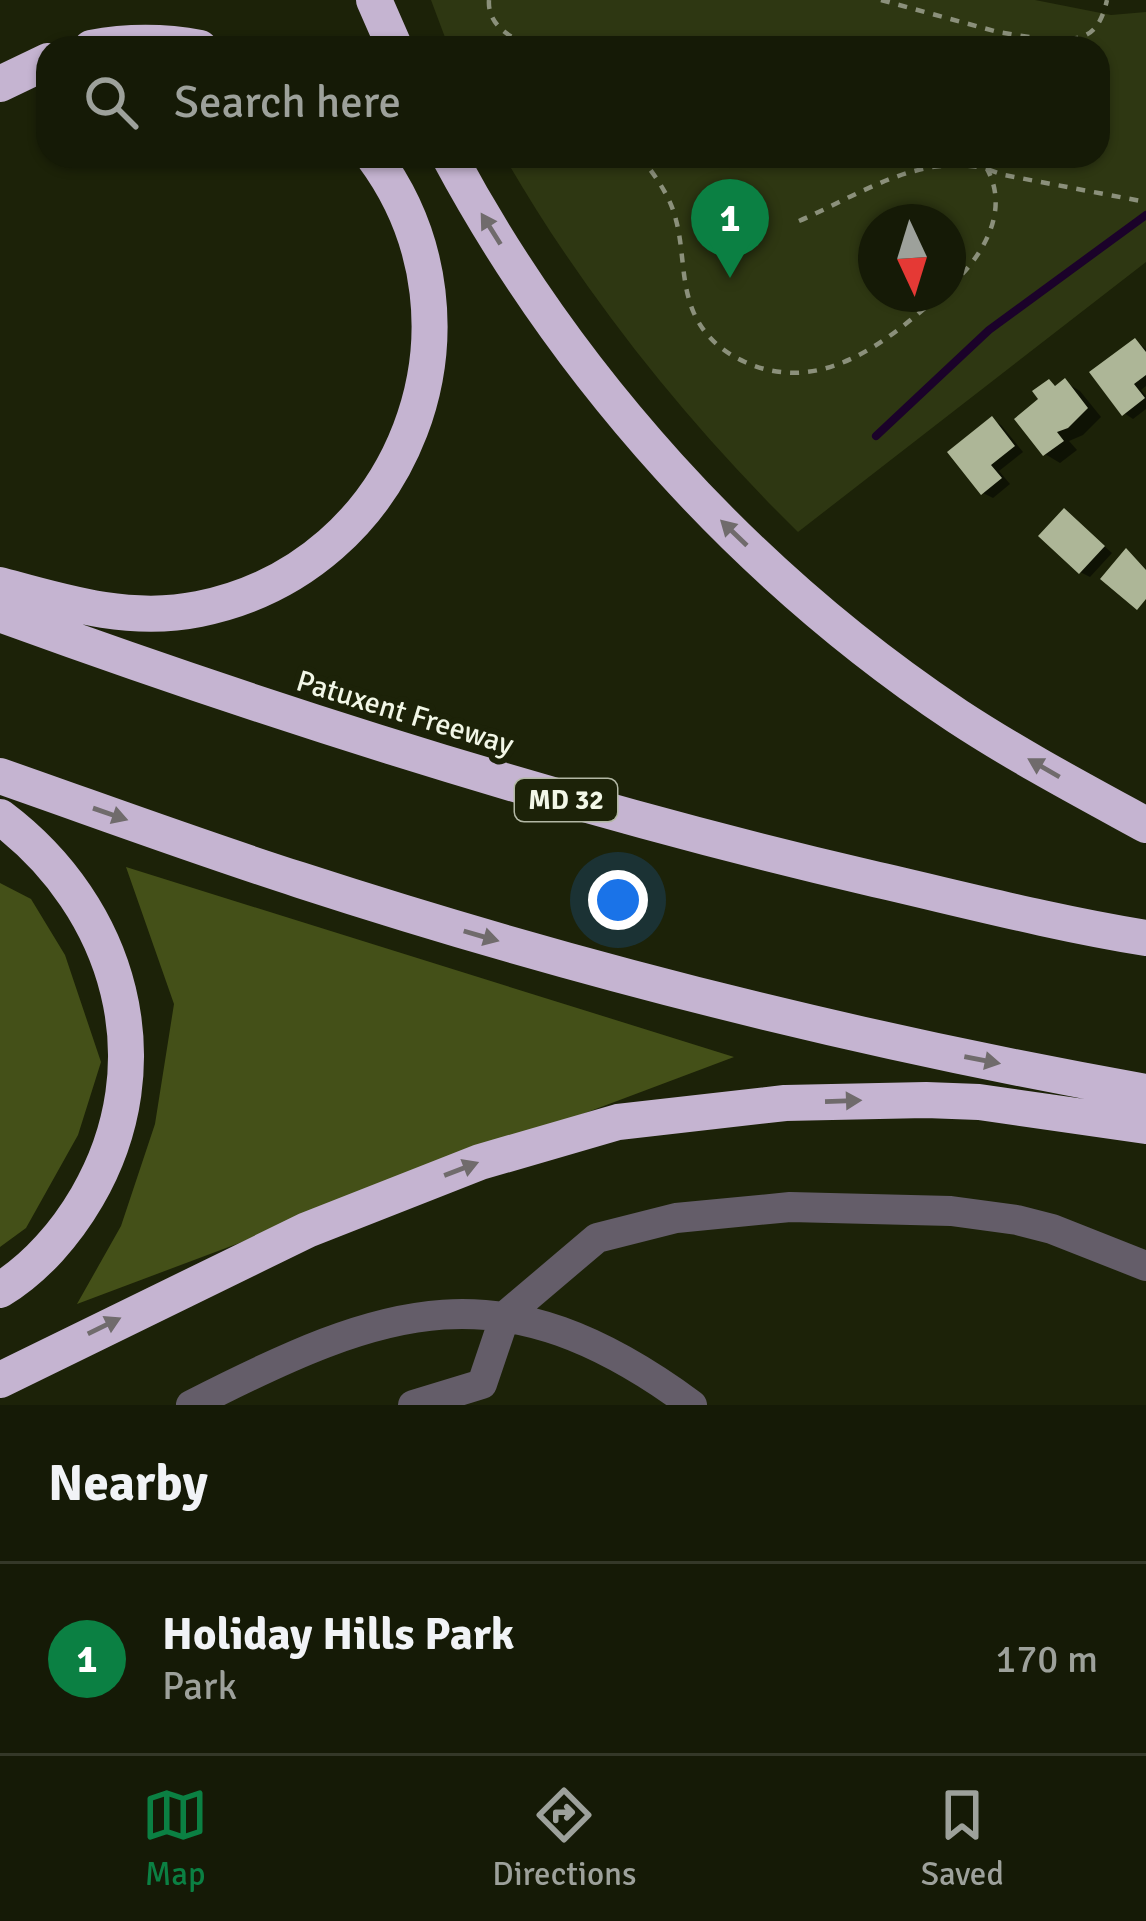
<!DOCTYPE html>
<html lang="en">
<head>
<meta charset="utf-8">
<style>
  body { margin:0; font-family:Signika,sans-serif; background:#222714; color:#f1f3f6 }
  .compass { position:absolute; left:858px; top:204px; width:108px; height:108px; border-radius:50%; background:#151a06; box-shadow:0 3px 9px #0004; rotate:176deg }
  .you { position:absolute; left:618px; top:900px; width:42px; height:42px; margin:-30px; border:9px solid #fff; border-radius:50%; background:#1a73e8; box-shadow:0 0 0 18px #1a73e833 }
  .badge { display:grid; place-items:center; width:78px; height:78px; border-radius:50%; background:#0b8043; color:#fff; font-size:39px; font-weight:700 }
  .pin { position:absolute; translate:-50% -99px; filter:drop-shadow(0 3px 6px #0008) }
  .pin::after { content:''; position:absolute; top:63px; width:42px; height:36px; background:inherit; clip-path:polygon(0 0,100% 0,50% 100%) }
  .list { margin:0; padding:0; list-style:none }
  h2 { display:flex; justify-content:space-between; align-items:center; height:156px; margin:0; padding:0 48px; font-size:51px }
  h2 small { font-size:39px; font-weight:400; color:#9da19b }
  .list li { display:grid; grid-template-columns:78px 1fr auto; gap:36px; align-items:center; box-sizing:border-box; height:192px; padding:0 48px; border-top:3px solid #343828 }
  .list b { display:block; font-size:45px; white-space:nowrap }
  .list p { margin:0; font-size:39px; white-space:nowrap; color:#9da19b }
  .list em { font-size:39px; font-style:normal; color:#9da19b }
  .icon { flex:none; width:66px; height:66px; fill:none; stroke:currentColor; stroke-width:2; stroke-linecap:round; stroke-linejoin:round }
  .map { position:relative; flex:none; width:1146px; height:1405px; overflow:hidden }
  .search { position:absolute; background:#151a06; box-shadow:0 3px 9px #0004; left:36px; right:36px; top:36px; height:132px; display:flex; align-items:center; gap:30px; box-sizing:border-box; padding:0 42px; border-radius:36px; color:#9da19b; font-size:45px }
  .sheet { height:348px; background:#151a06 }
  nav { display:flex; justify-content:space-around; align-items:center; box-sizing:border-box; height:168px; border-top:3px solid #343828; background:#151a06; font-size:33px; color:#9da19b }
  nav a { display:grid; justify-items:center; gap:6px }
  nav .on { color:#0b8043 }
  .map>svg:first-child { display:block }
  .green { fill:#2e3712; fill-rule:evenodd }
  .forest { fill:#445018 }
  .shadow { fill:#0007 }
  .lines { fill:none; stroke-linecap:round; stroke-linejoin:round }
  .stream { stroke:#1b022a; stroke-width:8 }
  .building { fill:#adb697 }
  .path { stroke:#8b907b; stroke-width:4.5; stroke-dasharray:9 9; stroke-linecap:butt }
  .minor { stroke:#645d69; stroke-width:30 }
  .highway { stroke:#c5b4d1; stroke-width:36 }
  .oneway { fill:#706b6c }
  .labels { text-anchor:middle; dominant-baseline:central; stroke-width:12; stroke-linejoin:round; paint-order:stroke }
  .shield { fill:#1c2208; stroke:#b2b7a4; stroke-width:3 }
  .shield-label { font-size:27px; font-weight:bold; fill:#f2f7e7 }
  .street-label { font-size:30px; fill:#f2f7e7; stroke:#1c2208 }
</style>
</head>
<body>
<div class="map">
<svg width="1146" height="1405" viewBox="0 0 1146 1405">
  <rect width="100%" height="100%" fill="#1c2208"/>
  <path class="green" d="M 431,0 L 1035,0 L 1111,15 L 1146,12 L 1146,262 L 798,532 C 685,421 583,293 504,156 L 1098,156 L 1098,48 L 449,48 ZM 876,222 L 948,222 L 948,294 L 876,294 Z"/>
  <path class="forest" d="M 126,867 L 734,1057 L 77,1304 L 121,1226 L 155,1124 L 174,1004 Z
    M 0,883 L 31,899 L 65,955 L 101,1062 L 78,1135 L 26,1228 L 0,1247 Z"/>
  <path class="shadow" d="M 1135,341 L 1146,349 L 1146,386 L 1141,390 L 1146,396 L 1146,409 L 1133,419 L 1124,413 Z
    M 1049,382 L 1058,387 L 1065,382 L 1080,391 L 1101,417 L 1083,435 L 1069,441 L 1077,450 L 1060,463 L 1045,454 L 1042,400 Z
    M 992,420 L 1001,425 L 1023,452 L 999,471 L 1010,484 L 993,498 L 983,493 Z
    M 1065,512 L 1112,553 L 1090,577 L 1080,572 Z"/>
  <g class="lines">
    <path class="stream" d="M 876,436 L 989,330 L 1146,215"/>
  </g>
  <path class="building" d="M 1135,338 L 1146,352 L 1146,375 L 1134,384 L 1145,398 L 1122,416 L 1089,372 Z
    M 1065,378 L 1088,408 L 1068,428 L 1057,432 L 1064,441 L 1043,456 L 1014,419 L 1038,399 L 1032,391 L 1049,379 L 1055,386 Z
    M 992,416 L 1015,446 L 991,465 L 1002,478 L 981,495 L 947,452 Z
    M 1064,508 L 1105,546 L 1079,574 L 1038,536 Z
    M 1126,548 L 1146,570 L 1146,599 L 1137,610 L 1100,579 Z"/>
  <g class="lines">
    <path class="path" d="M 489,0 C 487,27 515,41 538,48
      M 881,0 L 998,32 L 1035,38
      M 1017,48 C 1054,24 1093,63 1107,0
      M 640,156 C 655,176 670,195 676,220 C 684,250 681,282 693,311 C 703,335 722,352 745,362 C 820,396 886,343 941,294
      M 977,156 L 987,169 L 1004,175 L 1146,202
      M 799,221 C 859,195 920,152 987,169 C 1011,212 981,259 948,288"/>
    <path class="minor" d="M 191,1405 C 387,1305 501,1264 692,1405
      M 413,1405 L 482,1384 L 505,1316 L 597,1238 L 676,1218 L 790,1207 L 951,1211 L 1017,1220 L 1052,1229 L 1146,1266"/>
    <path class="highway" d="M 374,0 L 395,48
      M 91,48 C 128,41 163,41 200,48
      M 0,84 L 48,61
      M 449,156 C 568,378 747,576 957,716 C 1018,756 1082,790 1146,825
      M 0,585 C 65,603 130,623 199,609 C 405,568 498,324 373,156
      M 0,614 C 286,718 574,809 870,878 C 962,899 1053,923 1146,938
      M 0,776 C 100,811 200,848 300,880 C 577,970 860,1041 1146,1092
      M 0,817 C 121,908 165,1063 87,1197 C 66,1233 36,1268 0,1290
      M 0,1380 L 307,1230 L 480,1162 L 618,1122 L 785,1103 L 926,1100 L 979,1102 L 1146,1126"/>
  </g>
  <defs><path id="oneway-solid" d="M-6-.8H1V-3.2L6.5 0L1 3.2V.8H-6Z" transform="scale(3)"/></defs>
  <g class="oneway">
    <use href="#oneway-solid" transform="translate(491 229) rotate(-122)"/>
    <use href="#oneway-solid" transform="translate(734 533) rotate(-136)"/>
    <use href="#oneway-solid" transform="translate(1044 768) rotate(-150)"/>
    <use href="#oneway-solid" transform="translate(110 814) rotate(19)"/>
    <use href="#oneway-solid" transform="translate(481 936) rotate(16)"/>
    <use href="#oneway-solid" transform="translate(982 1060) rotate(11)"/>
    <use href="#oneway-solid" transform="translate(843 1101) rotate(-2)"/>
    <use href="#oneway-solid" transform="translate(461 1169) rotate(-21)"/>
    <use href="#oneway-solid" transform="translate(104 1326) rotate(-26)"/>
  </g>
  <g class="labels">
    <rect class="shield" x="515" y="779" width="102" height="42" rx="9"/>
    <g class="shield-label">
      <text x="566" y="800">MD 32</text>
    </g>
    <g class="street-label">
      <text transform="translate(405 713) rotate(17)">Patuxent Freeway</text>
    </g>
  </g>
</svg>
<svg class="compass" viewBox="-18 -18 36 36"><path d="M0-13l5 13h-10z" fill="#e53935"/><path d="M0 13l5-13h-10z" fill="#9da19b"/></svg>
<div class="you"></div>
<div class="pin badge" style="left:730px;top:278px">1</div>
<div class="search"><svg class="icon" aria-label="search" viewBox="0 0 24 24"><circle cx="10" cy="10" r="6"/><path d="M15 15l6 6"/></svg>Search here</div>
</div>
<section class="sheet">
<h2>Nearby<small></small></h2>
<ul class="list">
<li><span class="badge">1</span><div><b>Holiday Hills Park</b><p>Park</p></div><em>170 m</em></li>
</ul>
</section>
<nav>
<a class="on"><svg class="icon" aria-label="map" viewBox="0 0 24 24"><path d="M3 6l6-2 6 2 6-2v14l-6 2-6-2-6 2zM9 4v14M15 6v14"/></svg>Map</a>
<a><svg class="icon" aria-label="directions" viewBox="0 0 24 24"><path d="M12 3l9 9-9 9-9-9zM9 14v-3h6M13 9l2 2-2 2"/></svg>Directions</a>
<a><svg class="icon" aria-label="saved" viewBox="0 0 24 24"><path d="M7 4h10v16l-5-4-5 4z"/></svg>Saved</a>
</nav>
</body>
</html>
